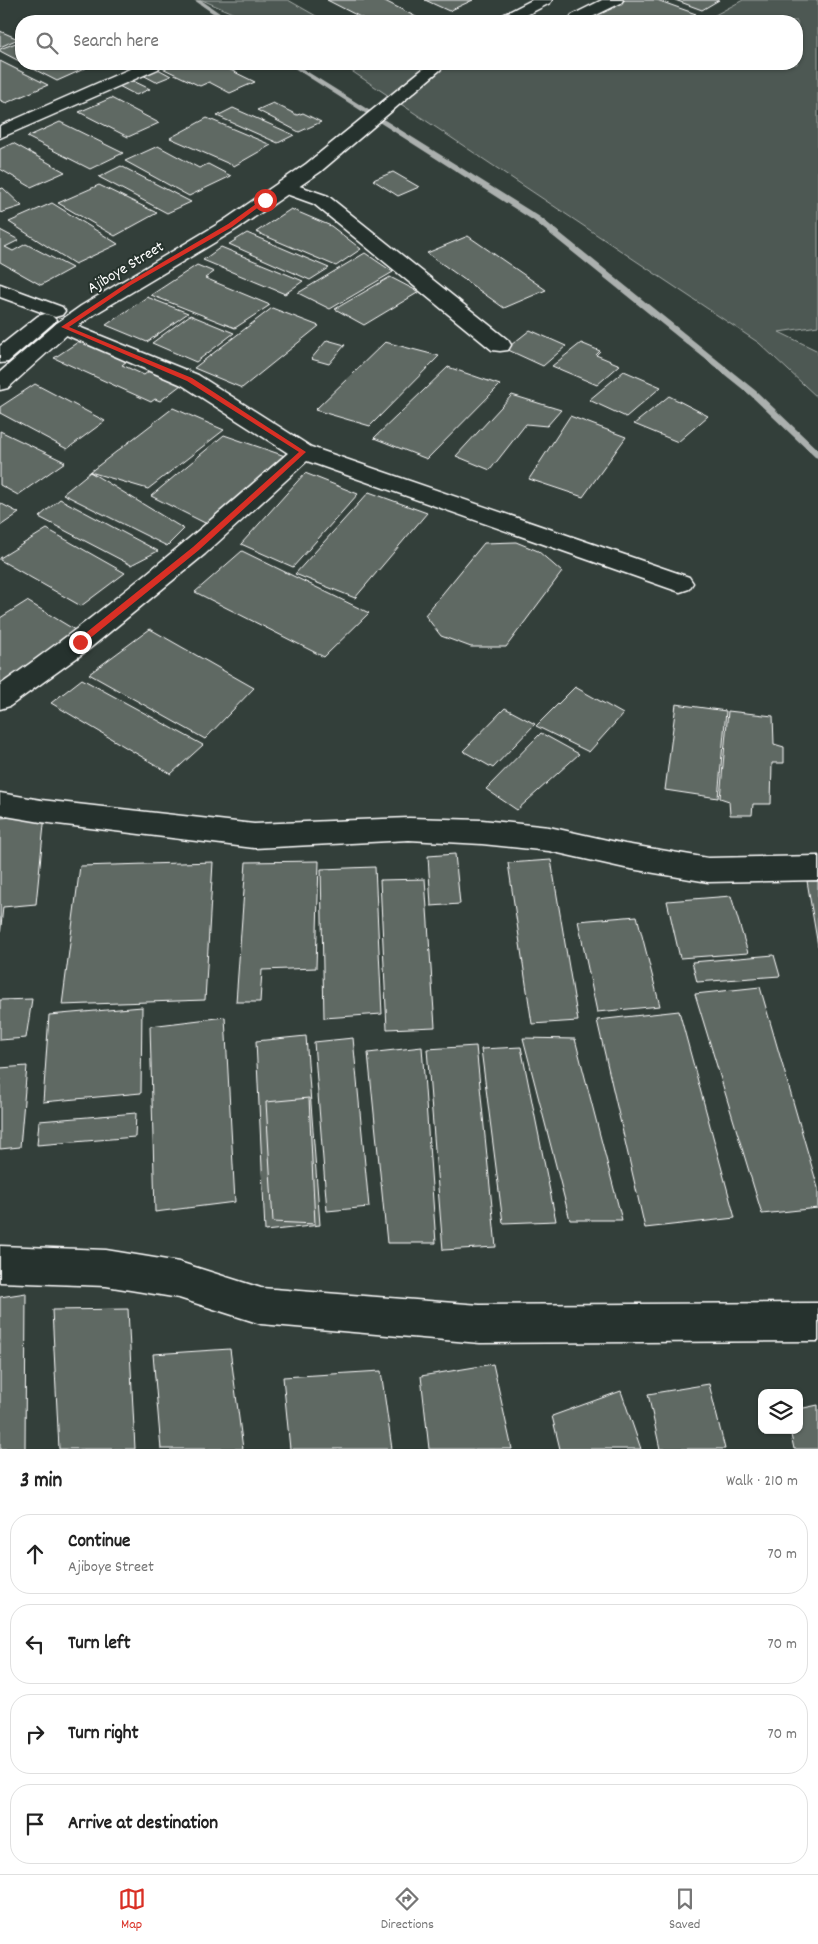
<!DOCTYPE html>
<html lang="en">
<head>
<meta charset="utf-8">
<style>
  body { margin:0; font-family:Dekko,sans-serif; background:#f6f6f6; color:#222 }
  .controls { position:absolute; right:15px; bottom:15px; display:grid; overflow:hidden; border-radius:10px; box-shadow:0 1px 4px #0004 }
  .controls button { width:45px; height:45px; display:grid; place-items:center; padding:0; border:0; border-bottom:1px solid #e0e0e0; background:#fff; color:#222; font:25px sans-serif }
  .stop { position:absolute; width:15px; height:15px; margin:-11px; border:4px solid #d93025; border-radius:50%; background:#fff }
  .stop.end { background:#d93025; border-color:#fff; box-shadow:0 1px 5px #0008 }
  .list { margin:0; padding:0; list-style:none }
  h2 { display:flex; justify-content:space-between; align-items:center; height:65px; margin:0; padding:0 20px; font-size:21px }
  h2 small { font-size:16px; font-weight:400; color:#767676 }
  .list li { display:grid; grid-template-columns:32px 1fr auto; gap:15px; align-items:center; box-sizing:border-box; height:80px; margin:0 10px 10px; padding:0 10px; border:1px solid #e0e0e0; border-radius:20px }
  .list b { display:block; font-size:19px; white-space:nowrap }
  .list p { margin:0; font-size:16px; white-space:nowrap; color:#767676 }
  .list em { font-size:16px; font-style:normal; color:#767676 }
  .icon { flex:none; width:28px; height:28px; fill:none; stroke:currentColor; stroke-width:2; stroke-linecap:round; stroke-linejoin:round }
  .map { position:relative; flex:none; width:818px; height:1449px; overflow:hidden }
  .search { position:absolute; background:#fff; box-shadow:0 1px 4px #0004; left:15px; right:15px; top:15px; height:55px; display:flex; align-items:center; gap:12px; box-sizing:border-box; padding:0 18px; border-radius:20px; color:#767676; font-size:19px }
  .sheet { height:425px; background:#fff }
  nav { display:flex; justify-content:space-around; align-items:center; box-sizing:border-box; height:70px; border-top:1px solid #e0e0e0; background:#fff; font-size:14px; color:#767676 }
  nav a { display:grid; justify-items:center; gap:2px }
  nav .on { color:#d93025 }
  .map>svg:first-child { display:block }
  .green { fill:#4d5853; stroke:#a6aca9 }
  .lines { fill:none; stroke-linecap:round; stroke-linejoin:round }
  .stream { fill:#abb0ae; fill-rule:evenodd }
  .building { fill:#5f6964; stroke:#fff }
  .street-casing { stroke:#fff; stroke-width:3 }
  .secondary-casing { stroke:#fff; stroke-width:3 }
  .street { fill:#26332d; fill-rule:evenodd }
  .secondary { fill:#26332d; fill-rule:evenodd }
  .route { fill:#d93025 }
  .labels { text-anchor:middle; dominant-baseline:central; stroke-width:4; stroke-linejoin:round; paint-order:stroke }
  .far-street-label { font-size:16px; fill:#fff; stroke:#26332d }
</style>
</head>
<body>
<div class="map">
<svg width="818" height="1449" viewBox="0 0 818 1449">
  <rect width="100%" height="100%" fill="#333f3a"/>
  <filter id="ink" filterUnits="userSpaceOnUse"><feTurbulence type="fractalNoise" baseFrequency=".02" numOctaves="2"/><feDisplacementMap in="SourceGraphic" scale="10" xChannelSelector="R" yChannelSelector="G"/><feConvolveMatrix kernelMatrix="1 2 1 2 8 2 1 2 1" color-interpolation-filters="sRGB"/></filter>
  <g filter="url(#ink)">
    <path class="green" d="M 202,0 L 288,0 L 325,21 L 251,21 Z
      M 743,0 L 818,0 L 818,326 L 779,332 L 818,351 L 818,398 L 759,343 L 341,64 L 797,64 L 797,21 L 704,21 Z"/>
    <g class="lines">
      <path class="stream" d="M 194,0 L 201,0 L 231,21 L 224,21 Z
        M 288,64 L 295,64 L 540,217 L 756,391 L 818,450 L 818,458 L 815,457 L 750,395 L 534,221 Z"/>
    </g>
    <path class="building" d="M 327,0 L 383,0 L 424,21 L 368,21 Z
      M 425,0 L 473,0 L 449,11 Z
      M 625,0 L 657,0 L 696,14 L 682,21 L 587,20 Z
      M 675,0 L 719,0 L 702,10 Z
      M 0,31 L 18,39 L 0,47 Z
      M 21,41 L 21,62 L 0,51 L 0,49 Z
      M 0,61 L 48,85 L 6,103 L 0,100 Z
      M 24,64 L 77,64 L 86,68 L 57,81 Z
      M 162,64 L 218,64 L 255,82 L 230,93 L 209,82 L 200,86 L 158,66 Z
      M 158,69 L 171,76 L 156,82 L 139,73 Z
      M 127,78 L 150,89 L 136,95 L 113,83 Z
      M 111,98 L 159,123 L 128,137 L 79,112 Z
      M 273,103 L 297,115 L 303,113 L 321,122 L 299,132 L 257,110 Z
      M 233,108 L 294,135 L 278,143 L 217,116 Z
      M 207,118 L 271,145 L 234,166 L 170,138 Z
      M 60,122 L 123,153 L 90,169 L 27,137 Z
      M 13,143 L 65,172 L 31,187 L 0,169 L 0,149 Z
      M 158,146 L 199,168 L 208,164 L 231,176 L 189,196 L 125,161 Z
      M 121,166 L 191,202 L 167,213 L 99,177 Z
      M 393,172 L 419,187 L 398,196 L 373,180 Z
      M 99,185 L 157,213 L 115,236 L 58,203 Z
      M 3,188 L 22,206 L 0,213 L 0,189 Z
      M 52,203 L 118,244 L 75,264 L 9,222 Z
      M 291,209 L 331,226 L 361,249 L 336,266 L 256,232 Z
      M 0,230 L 19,240 L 5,247 L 13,251 L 26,244 L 72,268 L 41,285 L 0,262 Z
      M 247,233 L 329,268 L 310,280 L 229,244 Z
      M 468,236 L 546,290 L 504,308 L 427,253 Z
      M 221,247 L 303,281 L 285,294 L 203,260 Z
      M 365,253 L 393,272 L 330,309 L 298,293 Z
      M 197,265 L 214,272 L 205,278 L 270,305 L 235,328 L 151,295 Z
      M 390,277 L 419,292 L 364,325 L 335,309 Z
      M 147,297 L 188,313 L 147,342 L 106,325 Z
      M 272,308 L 319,326 L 242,388 L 194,368 Z
      M 190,315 L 234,333 L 196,362 L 152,343 Z
      M 530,330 L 566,346 L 543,366 L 506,349 Z
      M 81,340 L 128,360 L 122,365 L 144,375 L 149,371 L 181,385 L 160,401 L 155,399 L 151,402 L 54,358 Z
      M 327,340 L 345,345 L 329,364 L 311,359 Z
      M 385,342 L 439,356 L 370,426 L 315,410 Z
      M 581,343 L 600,351 L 596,355 L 620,365 L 597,385 L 552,366 Z
      M 448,367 L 500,385 L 427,459 L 374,438 Z
      M 624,371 L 661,387 L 626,417 L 589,400 Z
      M 35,384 L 105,421 L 67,449 L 0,413 L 0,407 Z
      M 512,395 L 561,410 L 547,426 L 526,424 L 490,470 L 456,456 Z
      M 669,396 L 708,416 L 678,442 L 634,424 Z
      M 173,408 L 224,430 L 148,489 L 90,472 Z
      M 570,416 L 626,437 L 583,497 L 529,479 Z
      M 0,431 L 65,462 L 18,495 L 0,485 Z
      M 224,435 L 285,456 L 209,525 L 151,496 Z
      M 90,472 L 184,529 L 167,546 L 63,494 Z
      M 305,473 L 358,494 L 293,567 L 241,544 Z
      M 369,492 L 427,513 L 355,598 L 295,574 Z
      M 60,499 L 158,551 L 131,565 L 39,517 Z
      M 0,503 L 19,513 L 0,526 Z
      M 47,529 L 125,573 L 81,606 L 0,560 L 0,558 Z
      M 516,542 L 538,551 L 562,572 L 506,647 L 471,647 L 441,636 L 425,615 L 484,543 Z
      M 242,551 L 369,613 L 324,657 L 195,592 Z
      M 27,601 L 75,630 L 4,684 L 0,681 L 0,618 Z
      M 150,629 L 254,688 L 205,739 L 89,674 Z
      M 82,679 L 203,745 L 171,774 L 51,703 Z
      M 575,687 L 623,714 L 589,752 L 536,726 Z
      M 676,704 L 726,711 L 718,798 L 665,790 Z
      M 505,708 L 535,724 L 493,768 L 463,751 Z
      M 728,711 L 773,716 L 774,744 L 784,747 L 784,763 L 772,763 L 771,804 L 753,804 L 752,815 L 730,815 L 729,801 L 720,798 Z
      M 541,733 L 579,754 L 517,810 L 486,789 Z
      M 45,815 L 36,904 L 3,907 L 0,936 L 0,818 Z
      M 455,854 L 460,904 L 431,906 L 428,856 Z
      M 551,860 L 578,1021 L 532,1024 L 508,863 Z
      M 319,861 L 316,968 L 262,970 L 260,1002 L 236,1002 L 246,862 Z
      M 213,862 L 205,1000 L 62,1005 L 80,866 Z
      M 375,867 L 382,1014 L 324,1018 L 321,869 Z
      M 425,879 L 435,1027 L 387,1029 L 380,880 Z
      M 807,881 L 818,881 L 818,946 Z
      M 731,896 L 748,953 L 680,958 L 667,901 Z
      M 637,916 L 660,1006 L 597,1012 L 578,921 Z
      M 774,955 L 780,976 L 697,982 L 692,962 Z
      M 760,987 L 818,1188 L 818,1208 L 762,1214 L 695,994 Z
      M 32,999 L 26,1038 L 0,1040 L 0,1000 Z
      M 142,1007 L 141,1093 L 43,1102 L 49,1015 Z
      M 679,1011 L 735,1218 L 645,1228 L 597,1020 Z
      M 225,1017 L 235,1202 L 155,1212 L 150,1026 Z
      M 306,1036 L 320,1225 L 265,1231 L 256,1041 Z
      M 353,1038 L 369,1207 L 327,1211 L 314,1042 Z
      M 523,1038 L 575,1039 L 622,1220 L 570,1220 Z
      M 476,1046 L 496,1247 L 443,1250 L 427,1049 Z
      M 422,1047 L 436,1243 L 387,1243 L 368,1053 Z
      M 521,1047 L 556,1221 L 503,1223 L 481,1049 Z
      M 27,1066 L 20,1147 L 0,1149 L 0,1068 Z
      M 309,1098 L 315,1224 L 273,1222 L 266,1102 Z
      M 136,1113 L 135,1137 L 37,1145 L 39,1121 Z
      M 26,1293 L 25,1449 L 0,1449 L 0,1297 Z
      M 128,1309 L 135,1449 L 59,1449 L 52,1310 Z
      M 230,1349 L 243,1449 L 161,1449 L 153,1354 Z
      M 493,1364 L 512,1449 L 429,1449 L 421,1376 Z
      M 381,1371 L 392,1449 L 290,1449 L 283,1377 Z
      M 709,1384 L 725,1449 L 660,1449 L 648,1394 Z
      M 621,1391 L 641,1449 L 560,1449 L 552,1416 Z
      M 818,1405 L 818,1449 L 794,1449 L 790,1430 L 799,1430 L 799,1409 Z"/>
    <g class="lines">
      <defs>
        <path id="street" d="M 602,0 L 623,0 L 621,3 L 584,21 L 568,21 L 572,15 Z
          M 141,64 L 161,65 L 158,69 L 0,138 L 0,126 Z
          M 285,181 L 328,196 L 508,340 L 511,345 L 508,350 L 500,351 L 492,350 L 314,204 L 278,191 L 276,187 L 278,183 Z
          M 0,284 L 62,307 L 65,311 L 62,315 L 55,317 L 0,297 Z
          M 64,321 L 198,375 L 311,447 L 689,577 L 693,583 L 689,589 L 680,592 L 671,589 L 307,461 L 205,554 L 89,649 L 10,706 L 0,709 L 0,685 C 101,614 195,535 288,453 L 182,385 L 57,331 L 53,327 L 57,323 Z
          M 0,793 L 41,800 L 254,824 L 409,818 L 482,820 L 549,827 L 625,844 L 708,858 L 818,856 L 818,880 L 708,882 L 625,868 L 549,851 L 482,844 L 409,840 L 254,848 L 41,822 L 0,815 Z
          M 0,1246 L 106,1250 L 179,1262 L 261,1288 L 480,1305 L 818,1303 L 818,1341 L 480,1343 L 261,1324 L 179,1298 L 106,1286 L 0,1282 Z"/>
        <path id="secondary" d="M 532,0 L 552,0 L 550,3 L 515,21 L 495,21 L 497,18 Z
          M 429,64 L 447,64 L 320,172 L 237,229 L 95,314 L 71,331 L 8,388 L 0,390 L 0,372 L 57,323 L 81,306 L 223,221 L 306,164 Z
          M 45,314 L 52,316 L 56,320 L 52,324 L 8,362 L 0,363 L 0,346 L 38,316 Z"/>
      </defs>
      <use href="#street" class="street-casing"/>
      <use href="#secondary" class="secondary-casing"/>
      <use href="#street" class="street"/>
      <use href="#secondary" class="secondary"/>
    </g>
  </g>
  <path class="route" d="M 263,199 L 268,200 L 232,227 L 131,285 L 69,327 L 192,378 L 306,452 L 199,550 L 83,644 L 77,644 L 77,640 L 193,547 L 299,452 L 187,381 L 61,327 L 127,283 L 228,224 Z"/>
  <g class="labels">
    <g class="far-street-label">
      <text transform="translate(126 268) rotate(-31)">Ajiboye Street</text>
    </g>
  </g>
</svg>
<div class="controls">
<button><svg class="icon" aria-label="layers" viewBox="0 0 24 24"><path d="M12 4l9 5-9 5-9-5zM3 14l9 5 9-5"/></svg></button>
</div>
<div class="stop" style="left:265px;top:200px"></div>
<div class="stop end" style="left:80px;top:642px"></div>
<div class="search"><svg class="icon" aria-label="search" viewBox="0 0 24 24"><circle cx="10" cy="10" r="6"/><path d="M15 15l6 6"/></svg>Search here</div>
</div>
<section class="sheet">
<h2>3 min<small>Walk · 210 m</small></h2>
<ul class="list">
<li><svg class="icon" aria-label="ahead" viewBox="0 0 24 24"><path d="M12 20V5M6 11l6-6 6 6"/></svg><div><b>Continue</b><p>Ajiboye Street</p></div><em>70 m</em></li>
<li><svg class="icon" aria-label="left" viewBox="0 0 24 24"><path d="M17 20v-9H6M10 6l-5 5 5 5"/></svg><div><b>Turn left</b></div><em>70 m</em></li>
<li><svg class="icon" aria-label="right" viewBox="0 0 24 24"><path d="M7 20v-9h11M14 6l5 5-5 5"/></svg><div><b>Turn right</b></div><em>70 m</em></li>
<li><svg class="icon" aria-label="arrive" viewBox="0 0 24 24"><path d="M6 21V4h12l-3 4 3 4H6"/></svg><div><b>Arrive at destination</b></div></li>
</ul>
</section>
<nav>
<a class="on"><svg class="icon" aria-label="map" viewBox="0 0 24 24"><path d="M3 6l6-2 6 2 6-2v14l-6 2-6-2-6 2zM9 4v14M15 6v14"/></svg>Map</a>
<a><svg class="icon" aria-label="directions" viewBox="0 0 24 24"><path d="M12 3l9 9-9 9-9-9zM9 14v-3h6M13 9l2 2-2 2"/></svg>Directions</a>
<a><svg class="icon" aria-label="saved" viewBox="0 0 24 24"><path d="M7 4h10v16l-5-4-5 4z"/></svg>Saved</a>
</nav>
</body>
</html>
